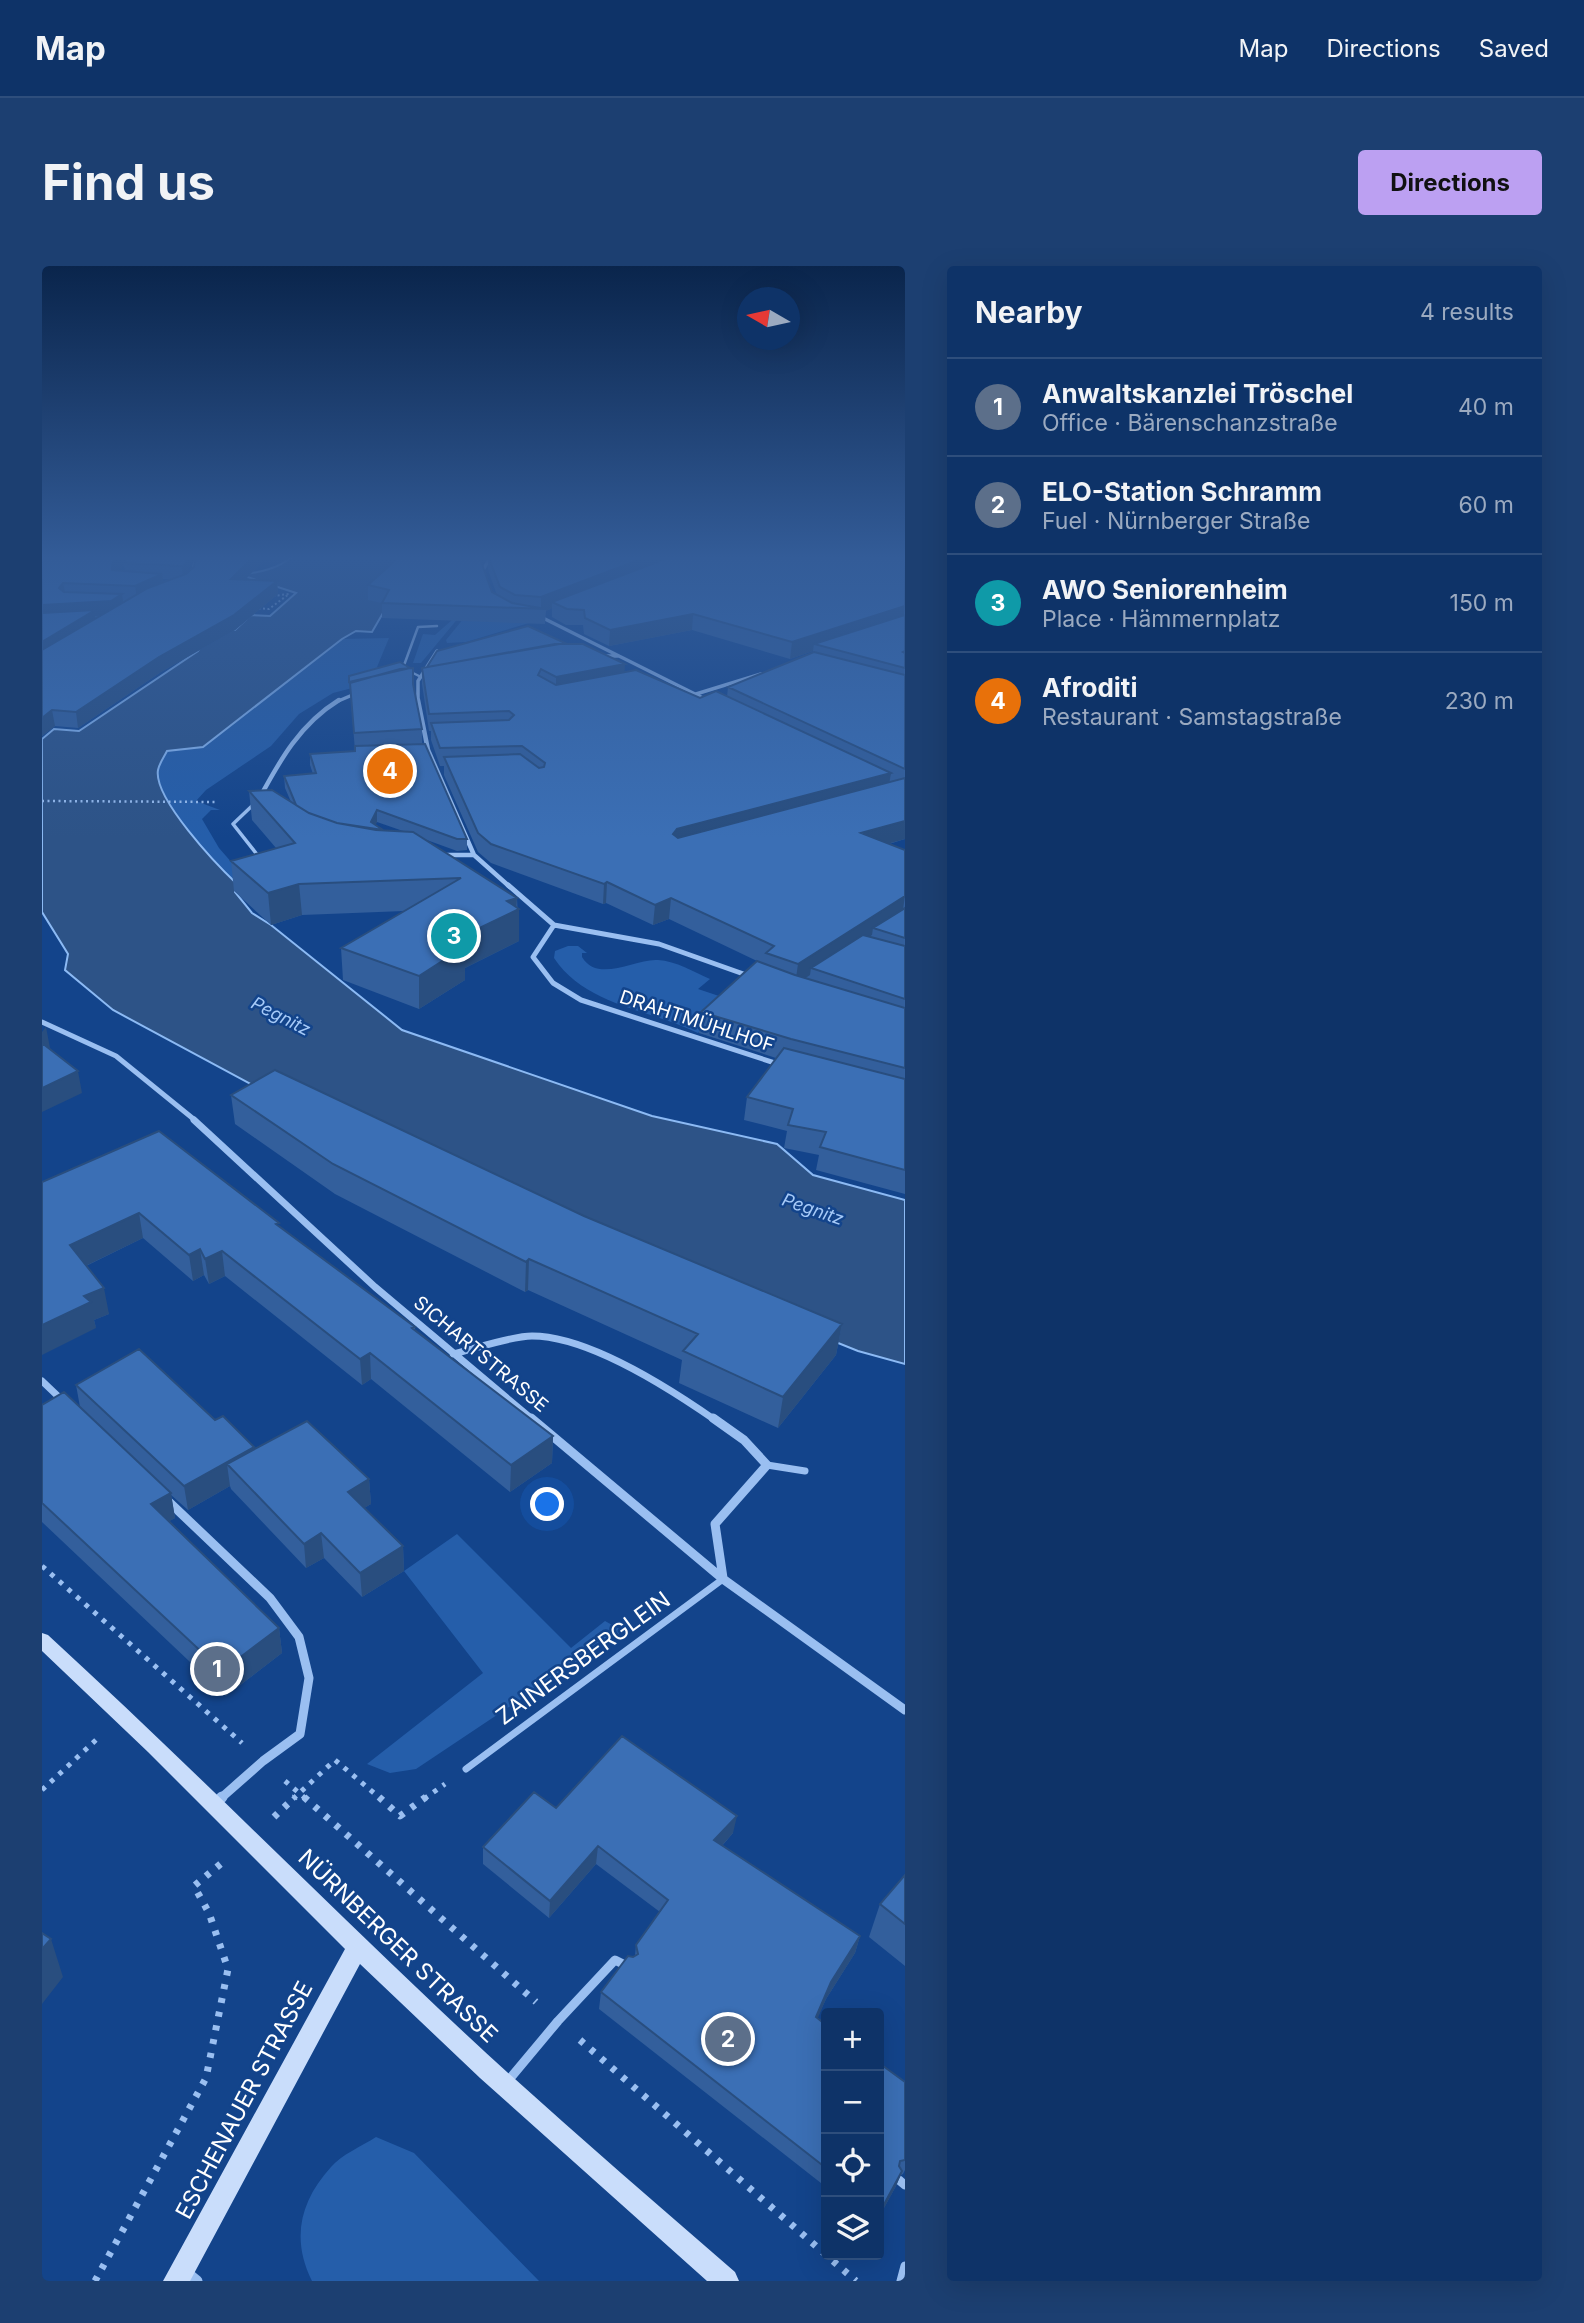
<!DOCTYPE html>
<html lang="en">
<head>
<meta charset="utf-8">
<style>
  body { margin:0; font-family:Inter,sans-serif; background:#1c3f71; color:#f1f3f6 }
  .controls { position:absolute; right:21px; bottom:21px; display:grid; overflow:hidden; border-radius:7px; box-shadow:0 7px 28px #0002 }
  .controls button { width:63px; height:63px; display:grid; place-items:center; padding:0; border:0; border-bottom:2px solid #2e4e7c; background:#0e3368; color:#f1f3f6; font:35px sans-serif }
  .compass { position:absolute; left:695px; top:21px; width:63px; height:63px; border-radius:50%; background:#0e3368; box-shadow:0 7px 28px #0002; rotate:279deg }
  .you { position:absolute; left:506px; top:1239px; width:24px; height:24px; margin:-18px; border:5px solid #fff; border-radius:50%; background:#1a73e8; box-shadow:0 0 0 10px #1a73e833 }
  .badge { display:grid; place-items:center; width:46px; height:46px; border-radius:50%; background:#bca0f2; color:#fff; font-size:23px; font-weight:700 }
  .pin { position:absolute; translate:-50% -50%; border:4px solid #fff; box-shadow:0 2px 7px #0006 }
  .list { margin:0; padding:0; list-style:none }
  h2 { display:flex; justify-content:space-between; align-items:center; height:91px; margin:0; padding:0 28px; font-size:30px }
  h2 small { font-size:23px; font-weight:400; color:#9baac0 }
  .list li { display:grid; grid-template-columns:46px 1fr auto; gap:21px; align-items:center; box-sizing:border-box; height:98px; padding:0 28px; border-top:2px solid #2e4e7c }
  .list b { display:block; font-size:26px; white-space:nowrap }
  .list p { margin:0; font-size:23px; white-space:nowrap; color:#9baac0 }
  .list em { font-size:23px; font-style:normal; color:#9baac0 }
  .icon { flex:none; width:38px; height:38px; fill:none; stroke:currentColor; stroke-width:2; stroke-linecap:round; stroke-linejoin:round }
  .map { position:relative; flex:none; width:863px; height:2015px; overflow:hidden; border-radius:7px }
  header { display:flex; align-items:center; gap:42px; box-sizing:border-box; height:98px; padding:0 35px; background:#0e3368; border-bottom:2px solid #2e4e7c }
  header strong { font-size:33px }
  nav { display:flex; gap:38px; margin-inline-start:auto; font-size:24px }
  .intro { display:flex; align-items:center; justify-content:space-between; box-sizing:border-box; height:168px; padding:0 42px }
  h1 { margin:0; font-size:49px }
  .button { padding:18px 32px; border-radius:7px; background:#bca0f2; color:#111; font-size:24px; font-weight:700 }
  main { display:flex; gap:42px; padding:0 42px }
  aside { flex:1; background:#0e3368; border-radius:7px; box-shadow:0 7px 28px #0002 }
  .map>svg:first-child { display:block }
  .green { fill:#255eaa }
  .water { fill:#2d5387; stroke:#8cbaf4; stroke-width:2 }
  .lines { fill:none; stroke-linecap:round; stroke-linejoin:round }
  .path-far3 { stroke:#9abff1; stroke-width:2; stroke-dasharray:2 2.5; stroke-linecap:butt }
  .path-far2 { stroke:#9abff1; stroke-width:2.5; stroke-dasharray:2 3.5; stroke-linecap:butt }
  .path-far1 { stroke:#9abff1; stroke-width:5; stroke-dasharray:4.5 7; stroke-linecap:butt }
  .path { stroke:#9abff1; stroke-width:7; stroke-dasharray:5 9; stroke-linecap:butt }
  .lane-far3 { stroke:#9abff1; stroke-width:2.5 }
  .lane-far2 { stroke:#9abff1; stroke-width:3.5 }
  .lane-far1 { stroke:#9abff1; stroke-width:7 }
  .lane { stroke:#9abff1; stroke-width:9 }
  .street-far5 { stroke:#9abff1; stroke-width:3.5 }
  .street-far4 { stroke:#9abff1; stroke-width:4.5 }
  .street-far3 { stroke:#9abff1; stroke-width:5 }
  .street-far2 { stroke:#9abff1; stroke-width:7 }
  .street-far1 { stroke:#9abff1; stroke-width:9 }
  .street { stroke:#9abff1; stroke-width:11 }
  .secondary { fill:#c9ddfb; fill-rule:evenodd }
  .wall { fill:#335f9c; fill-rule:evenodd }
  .shaded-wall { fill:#294e7f }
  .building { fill:#3b6fb5; stroke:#294e7f; stroke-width:2 }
  .labels { text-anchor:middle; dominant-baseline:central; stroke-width:5; stroke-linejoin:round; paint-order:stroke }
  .far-water-label { font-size:18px; font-style:italic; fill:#a6caf8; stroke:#13448b }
  .street-label { font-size:19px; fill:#fff; stroke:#13448b }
  .near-street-label { font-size:23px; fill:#fff; stroke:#13448b }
</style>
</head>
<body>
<header>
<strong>Map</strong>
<nav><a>Map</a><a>Directions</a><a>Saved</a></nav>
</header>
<div class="intro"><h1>Find us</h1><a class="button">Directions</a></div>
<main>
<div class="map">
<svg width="863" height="2015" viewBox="0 0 863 2015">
  <rect width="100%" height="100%" fill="#13448b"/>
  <path class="green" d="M 427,339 L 379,397 L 371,397 L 381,368 L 393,369 Z
    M 431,341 L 434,351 C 452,356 468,353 487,357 L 424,376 L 405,377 L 404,374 Z
    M 347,372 L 335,401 L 345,408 L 341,414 L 291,427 L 257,448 L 229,480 L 164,524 L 154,535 L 178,544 L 169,544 L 160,553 L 177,582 L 205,614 L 195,618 C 175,599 111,532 116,504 C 117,498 122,491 125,485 L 161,481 L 300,373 Z
    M 526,680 L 536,680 L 545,687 L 540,687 L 540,691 C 556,718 594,692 616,694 C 634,695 652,706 668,713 L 656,723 L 692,735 L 656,767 C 607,743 544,740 512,692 L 513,685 Z
    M 415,1268 L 529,1382 L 563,1355 L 581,1365 L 374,1503 L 348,1507 L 325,1498 L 441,1407 L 362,1305 Z
    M 334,1871 L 372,1887 L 497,2015 L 270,2015 C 249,1973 258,1935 289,1901 C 299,1889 320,1880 334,1871 Z"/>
  <path class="water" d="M 251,290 L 374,290 L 330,366 L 314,365 L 300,373 L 161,481 L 125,485 C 122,491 117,498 116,504 C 111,532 175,599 195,618 L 193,626 L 210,647 L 229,659 L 360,764 L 610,850 L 735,878 L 771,909 L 863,934 L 863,1098 L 816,1085 L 562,983 L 233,831 L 71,744 L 23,704 L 26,688 L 0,646 L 0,473 L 12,463 L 37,465 L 156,385 L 170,362 L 193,364 L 209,349 L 228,350 L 254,327 L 199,309 C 218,306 236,303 251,290 Z"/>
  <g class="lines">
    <path class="path-far3" d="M 212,342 L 227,343 L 247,328 L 231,330"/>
    <path class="path-far2" d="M 0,535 L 174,536"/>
    <path class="path-far1" d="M 0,1300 L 200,1477
      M 243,1515 L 264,1533
      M 0,1524 L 55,1473
      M 251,1533 L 293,1494 L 339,1533
      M 382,1533 L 403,1518"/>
    <path class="path" d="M 262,1531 L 494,1736
      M 337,1531 L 358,1550 L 384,1531
      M 232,1551 L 253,1531
      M 538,1774 L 814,2015
      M 53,2015 L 164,1812 L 186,1703 L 167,1647 L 152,1620 L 181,1596"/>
    <path class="lane-far3" d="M 379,411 L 361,402 L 376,361 L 395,360"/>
    <path class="lane-far2" d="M 212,538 L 191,558 L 217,591"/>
    <path class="lane-far1" d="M 725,1199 L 763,1205
      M 424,1503 L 681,1313"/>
    <path class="lane" d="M 465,1816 L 516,1755 L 573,1694 L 585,1700
      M 857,1914 L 863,1919
      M 859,2015 L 863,2000"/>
    <path class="street-far5" d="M 143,290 L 155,291 L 152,300
      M 443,312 L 441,304 L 449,290
      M 499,351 L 667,435
      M 557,390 L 577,390
      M 654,428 L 719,408
      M 294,436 L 315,427
      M 376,436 L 376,415 L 395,385"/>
    <path class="street-far4" d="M 376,434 L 386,484 L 432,589 L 468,621
      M 217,533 C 238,494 258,458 297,434
      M 399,589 L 432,589"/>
    <path class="street-far3" d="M 466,619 L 512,659 L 617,678 L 710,711
      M 512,659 L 491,691 L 511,717 L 539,734 L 739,799
      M 0,756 L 74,790 L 154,855"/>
    <path class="street-far2" d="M 152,854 L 333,1021 L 491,1154
      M 411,1088 C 432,1083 469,1070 490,1070 C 547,1070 627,1122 673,1154
      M 0,1115 L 21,1135"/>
    <path class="street-far1" d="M 489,1152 L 681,1313 L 863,1444
      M 671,1152 L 702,1174 L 725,1199 L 673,1258 L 681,1312
      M 126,1235 L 228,1332 L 257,1371 L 267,1412 L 258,1468 L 221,1495 L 178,1533"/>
    <path class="street" d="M 174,1537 L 180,1531
      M 144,2006 L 155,2015"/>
    <path class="secondary" d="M 0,1367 L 6,1369 C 139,1491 266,1619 396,1742 C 492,1833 593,1919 693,2006 L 697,2015 L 665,2015 L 438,1812 L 318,1698 L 148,2015 L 121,2015 L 303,1683 L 106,1486 L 0,1385 Z"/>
  </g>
  <path class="wall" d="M 0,290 L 149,290 L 149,295 L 146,306 L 152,301 L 154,290 L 226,290 L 203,314 L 235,315 L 236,328 L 193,364 L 119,406 L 36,462 L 13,460 L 0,470 ZM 82,299 L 83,305 L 78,304 ZM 121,313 L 130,313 L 121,316 Z
    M 446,290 L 863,290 L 863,573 L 847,578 L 863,584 L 863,928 L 774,904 L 777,889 L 742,882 L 745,865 L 702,854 L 705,831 L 734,792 L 657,767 L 659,746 L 715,695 L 627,653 L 611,659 L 564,637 L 561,638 L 449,597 L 436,586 L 402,509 L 402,500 L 398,500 L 389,474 L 389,465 L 387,465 L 380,418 L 380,402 L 523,378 L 582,406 L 658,432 L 685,431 L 686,421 L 771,387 L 771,385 L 748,393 L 650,364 L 567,380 L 542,368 L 541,359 L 524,359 L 510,351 L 510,342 L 504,345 L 503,358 L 340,352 L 340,337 L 326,334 L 326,319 L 440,299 L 450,326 L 455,329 L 446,304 Z
    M 368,402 L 380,463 L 380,478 L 425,573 L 425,584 L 415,585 L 382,573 L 475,632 L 477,675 L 423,702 L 423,714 L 377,743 L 301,714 L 299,682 L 362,645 L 260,649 L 229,659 L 192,625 L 189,595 L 234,582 L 210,554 L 207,525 L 249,536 L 243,522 L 242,510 L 271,508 L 268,499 L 268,488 L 313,485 L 307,410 ZM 335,556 L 361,565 L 341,564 L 333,559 Z
    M 189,829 L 542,950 L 800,1058 L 794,1089 L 736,1162 L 637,1117 L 640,1094 L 486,1024 L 483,1026 L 293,928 L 193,858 Z
    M 0,916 L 237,961 L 373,1061 L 373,1064 L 511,1170 L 510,1197 L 468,1226 L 329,1113 L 320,1119 L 183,1010 L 167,1018 L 162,1009 L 151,1015 L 101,972 L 44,1000 L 67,1048 L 52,1054 L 54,1062 Z
    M 34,1119 L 173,1154 L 212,1183 L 327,1213 L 329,1238 L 322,1242 L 361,1280 L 362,1305 L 320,1331 L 282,1292 L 264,1302 L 189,1223 L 188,1220 L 146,1244 L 129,1229 L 133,1252 L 127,1255 L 237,1362 L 240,1387 L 184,1430 L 0,1256 L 0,1139 L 38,1141 Z
    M 514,1542 L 691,1567 L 680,1580 L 818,1670 L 813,1687 L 784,1733 L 775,1752 L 784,1759 L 784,1921 L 557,1743 L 559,1726 L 593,1690 L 594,1679 L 618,1646 L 554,1598 L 507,1652 L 441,1598 L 441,1581 Z
    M 863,1609 L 863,1700 L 827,1671 L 838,1638 Z
    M 837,1797 L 863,1816 L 863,1904 L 861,1908 L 859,1909 L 854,1920 L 837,1951 Z"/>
  <path class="shaded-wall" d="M 76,290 L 89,290 L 82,297 L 82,299 L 72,311 L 70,298 Z
    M 146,290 L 149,290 L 149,295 L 145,311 L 141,314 L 140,300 Z
    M 212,290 L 226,290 L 190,327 L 189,313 Z
    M 437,290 L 445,290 L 437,304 Z
    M 607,290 L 643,290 L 510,336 L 510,342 L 504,345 L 504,343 L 499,342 L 499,331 Z
    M 120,308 L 122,321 L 95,334 L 93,320 Z
    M 235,315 L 236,328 L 193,364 L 119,406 L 36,462 L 34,446 L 117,391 Z
    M 21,317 L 24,331 L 17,322 Z
    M 80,328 L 82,342 L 70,349 L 53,350 L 55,358 L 0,392 L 0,339 Z
    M 863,340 L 862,355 L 772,378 L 771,385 L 748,393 L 750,376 Z
    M 651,348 L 650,364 L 567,380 L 568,364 Z
    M 583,398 L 582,415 L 514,428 L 514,411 Z
    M 10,444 L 13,460 L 0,470 L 0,452 Z
    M 849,507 L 846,525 L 633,583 L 631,568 L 635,563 Z
    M 335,544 L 335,556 L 329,568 L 329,556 Z
    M 863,555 L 863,573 L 816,586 L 819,567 Z
    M 565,616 L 564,637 L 561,638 L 562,618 Z
    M 257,618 L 260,649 L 229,659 L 226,627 Z
    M 863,630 L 860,650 L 831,662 L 830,669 L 776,704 L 769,702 L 768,709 L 753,719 L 756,698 Z
    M 475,632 L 474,645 L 477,643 L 477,675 L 423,702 L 423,714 L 377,743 L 377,710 L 408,676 L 465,635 Z
    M 629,632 L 627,653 L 611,659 L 613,639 Z
    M 4,761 L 8,782 L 0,793 L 0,766 Z
    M 36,805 L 40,827 L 0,846 L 0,822 Z
    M 97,947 L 101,972 L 33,1005 L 28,979 Z
    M 158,983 L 162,1009 L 151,1015 L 147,989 Z
    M 180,985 L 183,1010 L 167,1018 L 163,993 Z
    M 487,993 L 486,1024 L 483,1026 L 484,996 Z
    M 62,1022 L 67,1048 L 52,1054 L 54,1062 L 0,1089 L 0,1059 L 42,1030 Z
    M 800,1058 L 794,1089 L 736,1162 L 741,1131 Z
    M 328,1087 L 329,1113 L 320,1119 L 318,1093 Z
    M 511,1170 L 510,1197 L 468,1226 L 469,1199 Z
    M 212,1181 L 215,1205 L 185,1198 L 188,1220 L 146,1244 L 142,1220 Z
    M 327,1213 L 329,1238 L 307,1251 L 306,1226 Z
    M 129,1227 L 133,1252 L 114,1263 L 109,1238 Z
    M 279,1267 L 282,1292 L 264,1302 L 262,1278 Z
    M 361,1280 L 362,1305 L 320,1331 L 318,1307 Z
    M 237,1362 L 240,1387 L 184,1430 L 180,1405 Z
    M 695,1550 L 691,1567 L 669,1592 L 672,1574 Z
    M 556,1580 L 554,1598 L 507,1652 L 508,1635 Z
    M 818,1670 L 813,1687 L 784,1733 L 769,1768 L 774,1751 L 789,1716 Z
    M 9,1673 L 21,1711 L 0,1738 L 0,1683 Z
    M 860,1905 L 854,1920 L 837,1951 L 839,1944 Z"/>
  <path class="building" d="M 0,290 L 76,290 L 70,298 L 70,304 L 120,308 L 93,320 L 21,317 L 17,322 L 22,326 L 80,328 L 69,335 L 0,339 Z
    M 87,290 L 146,290 L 144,297 L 140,300 L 82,297 Z
    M 154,290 L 212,290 L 189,313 L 235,315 L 192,349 L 117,391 L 34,446 L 10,444 L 0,452 L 0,384 L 106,322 L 144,308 L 152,301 Z
    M 358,290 L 437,290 L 450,326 L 470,337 L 504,343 L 340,337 L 347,324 L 326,319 Z
    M 446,290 L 607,290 L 499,331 L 473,329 L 458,321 Z
    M 631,290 L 863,290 L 863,340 L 750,376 L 651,348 L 568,364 L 543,352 L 542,344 L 525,343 L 510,336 Z
    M 53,344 L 0,376 L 0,347 Z
    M 863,349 L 863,385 L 861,386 L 863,387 L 863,402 L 772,378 Z
    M 486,360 L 523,377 L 385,401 L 395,385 Z
    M 513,378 L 541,378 L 583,398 L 514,411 L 499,403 L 496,409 L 514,419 L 594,404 L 658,432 L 674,425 L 849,507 L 635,563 L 631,568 L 636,572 L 863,512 L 863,555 L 819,567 L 863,584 L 863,630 L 756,698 L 724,687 L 732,680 L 629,632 L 613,639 L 565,616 L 562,618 L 449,578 L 436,567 L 402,491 L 478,488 L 497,502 L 502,501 L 503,497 L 480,480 L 398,482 L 389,457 L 467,454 L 472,449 L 467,445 L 387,448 L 380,402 Z
    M 772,386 L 863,409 L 863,503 L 686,421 Z
    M 358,396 L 368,402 L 307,416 L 307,410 Z
    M 371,402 L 371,418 L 380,463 L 312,467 L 308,417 L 358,403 Z
    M 383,478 L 425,573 L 415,573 L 335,544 L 329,556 L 341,564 L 295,557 L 267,547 L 254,539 L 242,510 L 274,507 L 268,488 L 313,485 L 313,480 Z
    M 230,524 L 267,547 L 295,557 L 334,564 L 371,566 L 475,632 L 465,635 L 477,643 L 408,676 L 422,681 L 377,710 L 299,682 L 419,612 L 257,618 L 226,627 L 189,595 L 253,577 L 207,525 Z
    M 863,642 L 863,672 L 831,662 Z
    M 821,669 L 863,680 L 863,733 L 769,702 Z
    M 715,695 L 753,709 L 863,742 L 863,802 L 749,773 L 659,746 Z
    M 0,777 L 36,805 L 0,822 Z
    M 742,782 L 863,813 L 863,904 L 778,881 L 784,866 L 746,859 L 751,843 L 705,831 Z
    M 233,804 L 542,950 L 800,1058 L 741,1131 L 641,1085 L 656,1068 L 487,993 L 484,996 L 291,898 L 189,829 Z
    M 117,865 L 237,957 L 234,958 L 373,1061 L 370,1062 L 511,1170 L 469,1199 L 328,1087 L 318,1093 L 180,985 L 163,993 L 158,983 L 147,989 L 97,947 L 28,979 L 62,1022 L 42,1030 L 49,1036 L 0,1059 L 0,916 Z
    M 97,1083 L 173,1154 L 181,1150 L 212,1181 L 142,1220 L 34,1119 Z
    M 22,1126 L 129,1227 L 109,1238 L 237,1362 L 180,1405 L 0,1237 L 0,1139 Z
    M 265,1155 L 327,1213 L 306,1226 L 361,1280 L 318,1307 L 279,1267 L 262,1278 L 185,1198 Z
    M 580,1470 L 695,1550 L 672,1574 L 818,1670 L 789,1716 L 774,1751 L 784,1759 L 784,1902 L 559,1726 L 586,1690 L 591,1691 L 596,1688 L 594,1679 L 626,1634 L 556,1580 L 508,1635 L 441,1581 L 492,1526 L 514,1542 Z
    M 863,1609 L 863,1658 L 838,1638 Z
    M 0,1667 L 9,1673 L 0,1683 Z
    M 837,1797 L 863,1816 L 863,1894 L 858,1895 L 857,1900 L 860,1905 L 839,1944 L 837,1942 Z"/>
  <linearGradient id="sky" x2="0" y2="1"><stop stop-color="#0a254c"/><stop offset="0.51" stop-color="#335c98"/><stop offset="1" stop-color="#335c98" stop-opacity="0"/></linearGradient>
  <rect width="863" height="572" fill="url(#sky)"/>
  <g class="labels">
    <g class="far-water-label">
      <text transform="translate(239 750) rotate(27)">Pegnitz</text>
      <text transform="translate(771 943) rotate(19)">Pegnitz</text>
    </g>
    <g class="street-label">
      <text transform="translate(655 755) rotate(18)">DRAHTMÜHLHOF</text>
      <text transform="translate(439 1088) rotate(40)">SICHARTSTRASSE</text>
    </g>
    <g class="near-street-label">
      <text transform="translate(541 1392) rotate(-36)">ZAINERSBERGLEIN</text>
      <text transform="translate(356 1680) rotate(44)">NÜRNBERGER STRASSE</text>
      <text transform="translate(202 1834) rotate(-62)">ESCHENAUER STRASSE</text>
    </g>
  </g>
</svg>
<div class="controls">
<button>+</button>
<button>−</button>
<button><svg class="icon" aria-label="locate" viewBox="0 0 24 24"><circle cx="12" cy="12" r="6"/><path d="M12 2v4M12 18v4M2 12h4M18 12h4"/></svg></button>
<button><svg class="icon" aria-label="layers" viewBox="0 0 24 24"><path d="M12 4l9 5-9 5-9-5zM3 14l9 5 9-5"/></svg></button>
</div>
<svg class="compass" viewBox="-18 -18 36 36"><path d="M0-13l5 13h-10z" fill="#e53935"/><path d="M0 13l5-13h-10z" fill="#9baac0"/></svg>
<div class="you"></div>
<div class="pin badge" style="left:175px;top:1403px;background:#5c6f8a">1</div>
<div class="pin badge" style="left:686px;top:1773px;background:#5c6f8a">2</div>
<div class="pin badge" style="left:412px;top:670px;background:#0f9aa8">3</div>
<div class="pin badge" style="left:348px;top:505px;background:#e8710a">4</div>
</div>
<aside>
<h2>Nearby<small>4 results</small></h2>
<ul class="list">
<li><span class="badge" style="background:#5c6f8a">1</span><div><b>Anwaltskanzlei Tröschel</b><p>Office · Bärenschanzstraße</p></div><em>40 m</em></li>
<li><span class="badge" style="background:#5c6f8a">2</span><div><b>ELO-Station Schramm</b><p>Fuel · Nürnberger Straße</p></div><em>60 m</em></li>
<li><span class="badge" style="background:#0f9aa8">3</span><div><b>AWO Seniorenheim</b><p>Place · Hämmernplatz</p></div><em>150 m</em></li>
<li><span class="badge" style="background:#e8710a">4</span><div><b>Afroditi</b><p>Restaurant · Samstagstraße</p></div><em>230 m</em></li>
</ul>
</aside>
</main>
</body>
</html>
